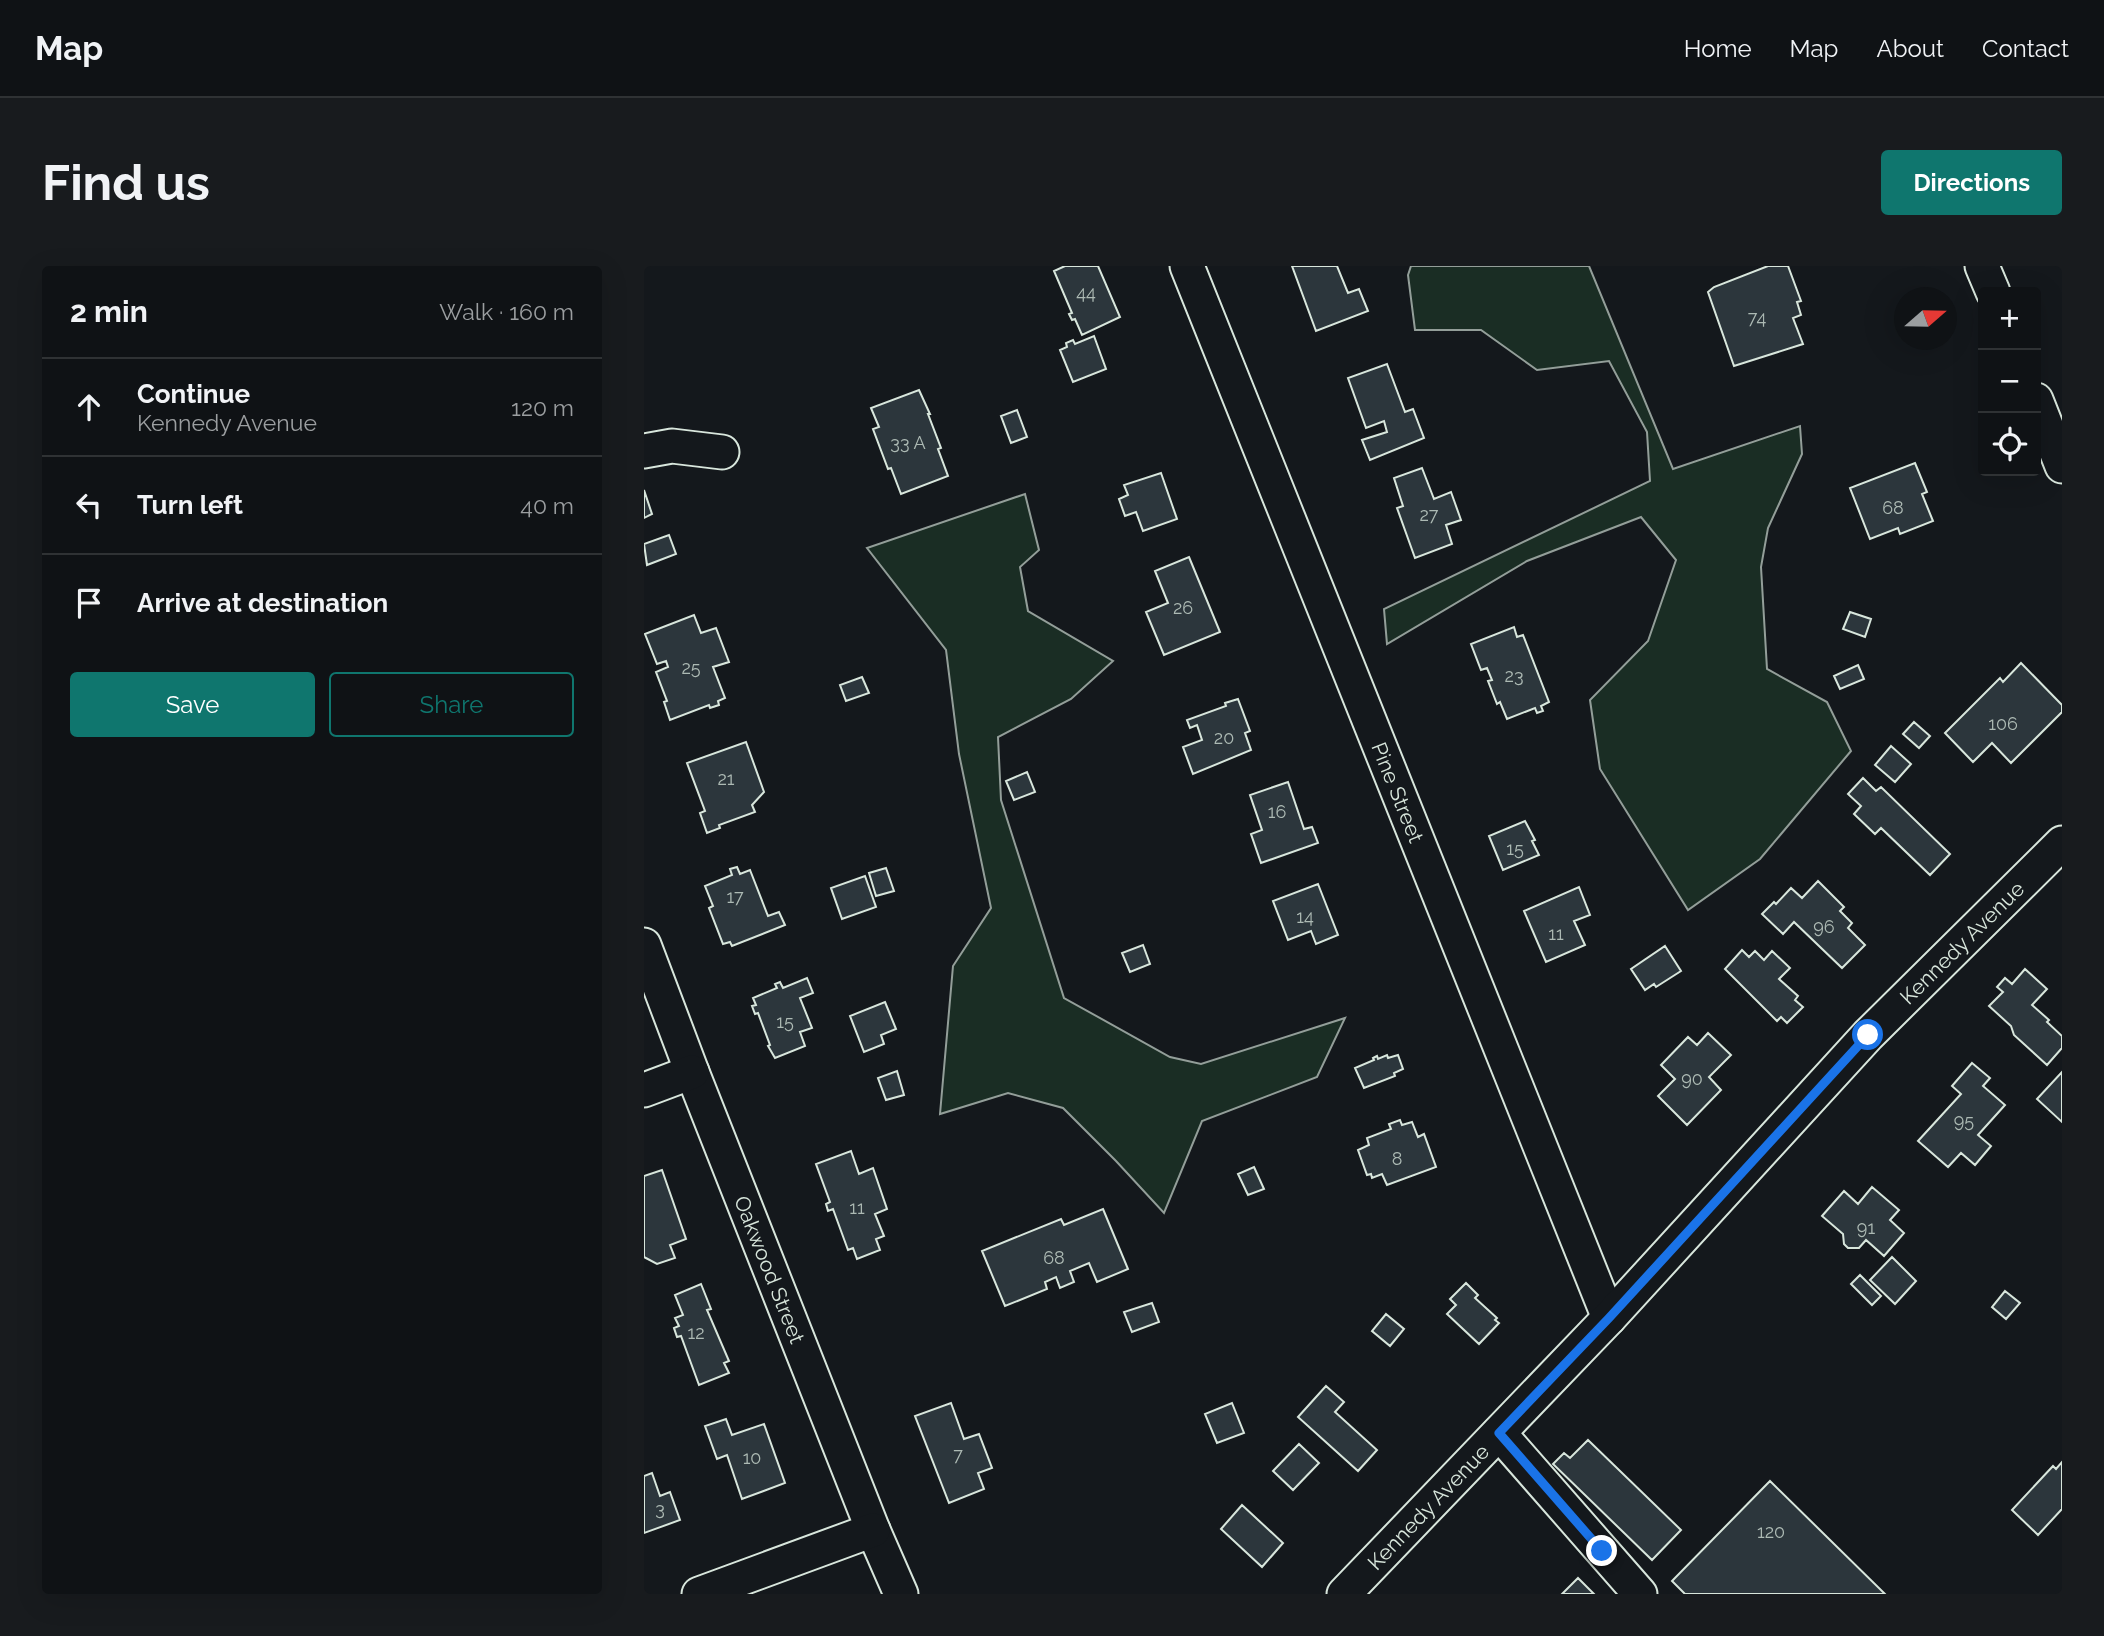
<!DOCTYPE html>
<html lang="en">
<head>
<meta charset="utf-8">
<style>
  body { margin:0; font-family:Raleway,sans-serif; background:#181b1e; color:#f1f3f6 }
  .controls { position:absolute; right:21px; top:21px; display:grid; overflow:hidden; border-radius:7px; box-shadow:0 7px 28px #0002 }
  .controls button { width:63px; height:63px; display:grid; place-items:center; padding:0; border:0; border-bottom:2px solid #2f3234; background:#0f1215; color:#f1f3f6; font:35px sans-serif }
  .compass { position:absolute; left:1250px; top:21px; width:63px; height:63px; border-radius:50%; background:#0f1215; box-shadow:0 7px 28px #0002; rotate:70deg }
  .stop { position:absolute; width:21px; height:21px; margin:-16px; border:5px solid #1a73e8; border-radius:50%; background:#fff }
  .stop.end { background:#1a73e8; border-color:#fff; box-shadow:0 2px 7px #0008 }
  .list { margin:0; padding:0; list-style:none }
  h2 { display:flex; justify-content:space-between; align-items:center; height:91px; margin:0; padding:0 28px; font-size:30px }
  h2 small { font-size:23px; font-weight:400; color:#9b9ea0 }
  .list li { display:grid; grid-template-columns:46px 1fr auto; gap:21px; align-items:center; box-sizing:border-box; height:98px; padding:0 28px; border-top:2px solid #2f3234 }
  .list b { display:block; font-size:26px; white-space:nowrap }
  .list p { margin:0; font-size:23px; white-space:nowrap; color:#9b9ea0 }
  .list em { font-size:23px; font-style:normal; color:#9b9ea0 }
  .actions { display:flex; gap:14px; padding:21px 28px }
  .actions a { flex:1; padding:16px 0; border:2px solid #0f766e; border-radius:7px; text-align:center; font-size:24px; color:#0f766e }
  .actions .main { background:#0f766e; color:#fff }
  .icon { flex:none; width:38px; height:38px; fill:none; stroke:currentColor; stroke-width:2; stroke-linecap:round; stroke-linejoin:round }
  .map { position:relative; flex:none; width:1418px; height:1328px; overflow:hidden; border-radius:7px }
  header { display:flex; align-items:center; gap:42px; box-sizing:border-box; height:98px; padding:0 35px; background:#0f1215; border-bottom:2px solid #2f3234 }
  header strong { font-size:33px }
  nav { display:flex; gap:38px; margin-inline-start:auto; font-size:24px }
  .intro { display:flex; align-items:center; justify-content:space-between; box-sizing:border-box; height:168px; padding:0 42px }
  h1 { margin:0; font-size:49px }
  .button { padding:18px 32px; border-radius:7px; background:#0f766e; color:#fff; font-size:24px; font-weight:700 }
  main { display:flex; gap:42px; padding:0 42px }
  aside { flex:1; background:#0f1215; border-radius:7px; box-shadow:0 7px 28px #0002 }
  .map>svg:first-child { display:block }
  .green { fill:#1a2d24; stroke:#939e99; stroke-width:2 }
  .building { fill:#2c363c; stroke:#d8e6dc; stroke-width:2 }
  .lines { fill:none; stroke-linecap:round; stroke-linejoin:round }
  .minor-casing { stroke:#d8e6dc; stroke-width:37 }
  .minor { stroke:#14181c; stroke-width:33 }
  .route { stroke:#1a73e8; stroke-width:9 }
  .labels { text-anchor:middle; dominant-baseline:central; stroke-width:5; stroke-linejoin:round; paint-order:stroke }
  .number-label { font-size:18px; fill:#adbab4 }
  .street-label { font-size:21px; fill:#d8e6dc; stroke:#14181c }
</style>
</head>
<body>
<header>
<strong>Map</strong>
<nav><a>Home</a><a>Map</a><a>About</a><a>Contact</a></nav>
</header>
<div class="intro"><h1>Find us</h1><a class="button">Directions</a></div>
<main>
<aside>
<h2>2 min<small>Walk · 160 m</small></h2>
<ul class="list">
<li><svg class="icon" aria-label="ahead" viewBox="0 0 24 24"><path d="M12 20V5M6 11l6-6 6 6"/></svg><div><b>Continue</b><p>Kennedy Avenue</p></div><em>120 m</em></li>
<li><svg class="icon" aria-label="left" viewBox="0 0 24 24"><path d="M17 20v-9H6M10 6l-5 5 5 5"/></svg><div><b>Turn left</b></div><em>40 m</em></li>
<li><svg class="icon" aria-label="arrive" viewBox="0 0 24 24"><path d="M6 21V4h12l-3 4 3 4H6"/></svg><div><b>Arrive at destination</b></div></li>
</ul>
<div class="actions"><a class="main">Save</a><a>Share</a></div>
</aside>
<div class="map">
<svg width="1418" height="1328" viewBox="0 0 1418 1328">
  <rect width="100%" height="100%" fill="#14181c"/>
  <path class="green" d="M 767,0 L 945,0 L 1029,203 L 1156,160 L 1158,188 L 1124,262 L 1117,301 L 1123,403 L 1183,436 L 1207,485 L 1116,593 L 1044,644 L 956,503 L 946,434 L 1004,375 L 1032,294 L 997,251 L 883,295 L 743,378 L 740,343 L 1006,215 L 1003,166 L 965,95 L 893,104 L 837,64 L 771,64 L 764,9 Z
    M 381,228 L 395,284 L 376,301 L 384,345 L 469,395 L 427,433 L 354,471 L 357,534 L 420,732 L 526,791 L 557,798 L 701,752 L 673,811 L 558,855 L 520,947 L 472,895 L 419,842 L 364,827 L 296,848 L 309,700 L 347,642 L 315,488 L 302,384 L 223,282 Z"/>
  <path class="building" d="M 421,0 L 454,0 L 476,51 L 438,69 L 431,53 L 428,54 L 425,48 L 428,47 L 410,5 Z
    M 648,0 L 693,0 L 704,27 L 715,23 L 724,45 L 672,65 Z
    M 1124,0 L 1144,0 L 1157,35 L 1153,36 L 1157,49 L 1149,52 L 1159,78 L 1090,100 L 1064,26 L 1070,21 Z
    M 450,70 L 462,103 L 429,116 L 416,84 L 423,81 L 422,77 L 429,74 L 431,78 Z
    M 743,98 L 761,146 L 769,143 L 780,172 L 726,194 L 718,174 L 743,166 L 740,155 L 722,162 L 704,112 Z
    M 275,124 L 286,148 L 284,148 L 297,182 L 294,183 L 304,210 L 257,228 L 247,202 L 244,203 L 229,163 L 235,161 L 227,142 Z
    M 373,144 L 383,171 L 367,177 L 357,150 Z
    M 1271,197 L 1283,226 L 1278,228 L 1289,255 L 1256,268 L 1254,262 L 1226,273 L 1206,222 Z
    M 778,202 L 790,233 L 807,226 L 817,254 L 802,259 L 808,278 L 771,292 L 753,242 L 759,240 L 750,212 Z
    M 517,207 L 533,253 L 499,265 L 492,246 L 481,250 L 475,233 L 484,229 L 480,219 Z
    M 0,224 L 8,248 L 0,252 Z
    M 25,269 L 32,288 L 3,299 L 0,278 Z
    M 545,291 L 576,366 L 520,389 L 502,346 L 524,337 L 511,305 Z
    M 1206,346 L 1227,353 L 1221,371 L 1199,363 Z
    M 50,349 L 57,367 L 72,362 L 85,396 L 69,401 L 81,432 L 74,435 L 75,439 L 66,442 L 65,439 L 26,454 L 20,436 L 23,435 L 12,406 L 24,401 L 22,395 L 13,398 L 1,368 Z
    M 870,361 L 873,371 L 879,369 L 905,436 L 897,440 L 899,445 L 893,447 L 891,442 L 863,453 L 856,436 L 853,438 L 844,415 L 848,414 L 843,402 L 837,404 L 827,378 Z
    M 1377,397 L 1418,439 L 1418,446 L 1367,497 L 1348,477 L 1329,496 L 1301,467 L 1356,412 L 1359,416 Z
    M 1214,399 L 1220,413 L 1196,423 L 1190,410 Z
    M 218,411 L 225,427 L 202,435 L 196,419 Z
    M 594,433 L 606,465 L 601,467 L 607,484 L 549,508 L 539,481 L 558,474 L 553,459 L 546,462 L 543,454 L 582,440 L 581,437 Z
    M 1270,456 L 1286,470 L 1275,482 L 1259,468 Z
    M 102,476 L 120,526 L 108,539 L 111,546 L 75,559 L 76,562 L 63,567 L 56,547 L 61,545 L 43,497 Z
    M 1247,480 L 1267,498 L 1251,516 L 1231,499 Z
    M 383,506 L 391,526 L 370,534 L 362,515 Z
    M 1219,512 L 1232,525 L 1237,521 L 1306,588 L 1286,609 L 1237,562 L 1231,568 L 1210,548 L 1217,540 L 1204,528 Z
    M 644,516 L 660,563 L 668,561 L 674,577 L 617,597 L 607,568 L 618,564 L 606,529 Z
    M 881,555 L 891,574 L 888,575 L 895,589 L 859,604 L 845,570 Z
    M 93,601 L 96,608 L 106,604 L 124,650 L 135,646 L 141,659 L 88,680 L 86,676 L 79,678 L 65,642 L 69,640 L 61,620 L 88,609 L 86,603 Z
    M 242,602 L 250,625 L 232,630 L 225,607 Z
    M 221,610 L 232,641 L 198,653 L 187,622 Z
    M 1174,615 L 1200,641 L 1196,645 L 1208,657 L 1204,662 L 1221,679 L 1198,702 L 1150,656 L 1139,668 L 1118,648 L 1130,636 L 1132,638 L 1147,622 L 1158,632 Z
    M 674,618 L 694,669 L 672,678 L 667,665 L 644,674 L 629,635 Z
    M 935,621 L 946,649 L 930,655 L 941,679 L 902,696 L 880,645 Z
    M 499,679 L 506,698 L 486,706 L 478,687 Z
    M 1021,680 L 1037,705 L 1012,721 L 1010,718 L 1001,724 L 987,703 Z
    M 1098,684 L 1105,691 L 1111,685 L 1120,694 L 1128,685 L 1146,702 L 1135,713 L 1154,730 L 1151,734 L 1159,741 L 1143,757 L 1137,751 L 1133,755 L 1081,703 Z
    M 1381,703 L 1403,723 L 1388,739 L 1405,754 L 1403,756 L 1418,770 L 1418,782 L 1403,799 L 1370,769 L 1367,760 L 1345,740 L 1359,726 L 1353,721 L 1361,712 L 1368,718 Z
    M 163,712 L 169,727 L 156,732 L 168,762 L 156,766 L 161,780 L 131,792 L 124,780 L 126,779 L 114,747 L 111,748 L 108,740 L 112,739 L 109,732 L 133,722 L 131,718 L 136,716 L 139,722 Z
    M 241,736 L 252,763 L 237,769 L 240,778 L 220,786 L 206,750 Z
    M 1064,767 L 1087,789 L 1065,811 L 1077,824 L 1043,859 L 1014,830 L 1031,813 L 1017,799 L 1044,771 L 1053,779 Z
    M 743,789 L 744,792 L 754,789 L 759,803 L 750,807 L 751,810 L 720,822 L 711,802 L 730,794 L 729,792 L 733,790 L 734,793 Z
    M 1328,797 L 1346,812 L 1339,820 L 1361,839 L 1334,869 L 1347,880 L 1331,899 L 1317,887 L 1304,901 L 1274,875 L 1317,828 L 1308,820 Z
    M 253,805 L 260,829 L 242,834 L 234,812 Z
    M 1418,806 L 1418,856 L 1393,833 Z
    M 756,854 L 758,859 L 768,856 L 774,871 L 780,868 L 792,901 L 743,919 L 738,908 L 728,912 L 727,908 L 723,909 L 714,884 L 725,879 L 723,872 L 747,863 L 745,858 Z
    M 207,885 L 215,908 L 229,902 L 243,943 L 231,948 L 240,970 L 232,973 L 236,984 L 213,993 L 209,982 L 204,984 L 189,943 L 184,945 L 182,938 L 186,936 L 172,898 Z
    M 610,901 L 620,923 L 604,929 L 594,908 Z
    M 18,904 L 42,973 L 26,979 L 31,992 L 13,998 L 0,991 L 0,910 Z
    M 1228,921 L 1255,944 L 1246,954 L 1260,967 L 1240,990 L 1222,974 L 1215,982 L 1204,982 L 1200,978 L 1199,968 L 1178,950 L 1200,925 L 1214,938 Z
    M 459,943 L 484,1003 L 453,1016 L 445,997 L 426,1005 L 430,1016 L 416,1022 L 412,1011 L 401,1016 L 403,1023 L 361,1040 L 338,985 L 417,953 L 420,959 Z
    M 1248,991 L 1272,1015 L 1251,1038 L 1226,1014 Z
    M 1216,1009 L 1237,1030 L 1228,1039 L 1207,1018 Z
    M 822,1017 L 834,1029 L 831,1032 L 853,1052 L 851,1054 L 855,1057 L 835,1078 L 803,1048 L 812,1039 L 806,1033 Z
    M 57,1018 L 67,1043 L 63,1044 L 85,1095 L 80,1097 L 85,1107 L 55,1119 L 37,1070 L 33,1071 L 30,1062 L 35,1060 L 31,1052 L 39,1049 L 31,1029 Z
    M 1361,1025 L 1376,1037 L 1362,1053 L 1348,1041 Z
    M 508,1037 L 515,1056 L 488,1066 L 480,1046 Z
    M 742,1048 L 760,1063 L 746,1080 L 728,1065 Z
    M 682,1120 L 700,1136 L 691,1146 L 733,1184 L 714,1205 L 654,1151 Z
    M 307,1137 L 320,1173 L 335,1168 L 348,1202 L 334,1207 L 340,1223 L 305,1237 L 271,1150 Z
    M 588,1137 L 600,1167 L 573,1177 L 561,1148 Z
    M 82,1153 L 88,1169 L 120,1158 L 141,1217 L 98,1233 L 83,1189 L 73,1193 L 61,1160 Z
    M 944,1174 L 1037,1264 L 1008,1294 L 909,1198 L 920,1187 L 926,1192 Z
    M 655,1178 L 675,1197 L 649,1224 L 629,1205 Z
    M 1418,1196 L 1418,1243 L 1394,1269 L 1368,1244 L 1409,1200 L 1412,1203 Z
    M 8,1207 L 16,1230 L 26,1226 L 36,1254 L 0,1267 L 0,1210 Z
    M 1126,1215 L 1241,1328 L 1041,1328 L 1028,1315 Z
    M 598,1239 L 639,1277 L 618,1301 L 577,1263 Z
    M 934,1312 L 950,1328 L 918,1328 Z"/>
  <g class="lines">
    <defs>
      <g id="minor">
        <path id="s1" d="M 543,0 L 965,1052"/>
        <path d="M 1338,0 L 1349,26"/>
        <path d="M 1392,134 L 1418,200"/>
        <path d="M 0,185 L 28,180 L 78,186"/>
        <path id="s2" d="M 0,679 L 48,806 L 229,1264 L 257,1328"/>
        <path d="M 0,824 L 48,806"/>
        <path d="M 855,1167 L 996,1328"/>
        <path d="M 55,1328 L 229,1264"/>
        <path id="s3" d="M 700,1328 L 965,1052 L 1224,769 L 1418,577"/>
      </g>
    </defs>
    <use href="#minor" class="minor-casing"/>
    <use href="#minor" class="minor"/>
  </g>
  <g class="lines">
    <path class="route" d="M 958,1285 L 855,1167 L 965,1052 L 1224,769"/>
  </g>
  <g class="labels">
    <g class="number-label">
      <text x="442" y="26">44</text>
      <text x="1113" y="51">74</text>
      <text x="264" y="176">33 A</text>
      <text x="1249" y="241">68</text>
      <text x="785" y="248">27</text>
      <text x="539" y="341">26</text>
      <text x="47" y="401">25</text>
      <text x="870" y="409">23</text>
      <text x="1359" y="457">106</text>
      <text x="580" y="471">20</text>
      <text x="82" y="512">21</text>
      <text x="633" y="545">16</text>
      <text x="871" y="582">15</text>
      <text x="91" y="630">17</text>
      <text x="661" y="650">14</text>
      <text x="1180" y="660">96</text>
      <text x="912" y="667">11</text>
      <text x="141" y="755">15</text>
      <text x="1048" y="812">90</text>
      <text x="1320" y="854">95</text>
      <text x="753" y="892">8</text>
      <text x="213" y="941">11</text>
      <text x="1222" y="961">91</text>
      <text x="410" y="991">68</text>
      <text x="52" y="1066">12</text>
      <text x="314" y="1188">7</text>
      <text x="108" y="1191">10</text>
      <text x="16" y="1242">3</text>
      <text x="1127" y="1265">120</text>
    </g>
    <g class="street-label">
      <text stroke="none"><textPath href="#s1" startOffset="567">Pine Street</textPath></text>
      <text stroke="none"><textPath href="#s3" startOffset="898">Kennedy Avenue</textPath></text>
      <text stroke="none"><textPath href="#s2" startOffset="348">Oakwood Street</textPath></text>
      <text stroke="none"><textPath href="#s3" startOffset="121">Kennedy Avenue</textPath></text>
    </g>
  </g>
</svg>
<div class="controls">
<button>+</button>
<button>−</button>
<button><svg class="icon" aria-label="locate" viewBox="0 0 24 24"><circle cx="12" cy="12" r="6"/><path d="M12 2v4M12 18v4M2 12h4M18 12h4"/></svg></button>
</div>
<svg class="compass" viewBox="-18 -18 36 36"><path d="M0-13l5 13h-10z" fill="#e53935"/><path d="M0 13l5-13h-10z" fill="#9b9ea0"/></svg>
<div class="stop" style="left:1224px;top:769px"></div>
<div class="stop end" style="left:958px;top:1285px"></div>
</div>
</main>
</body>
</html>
